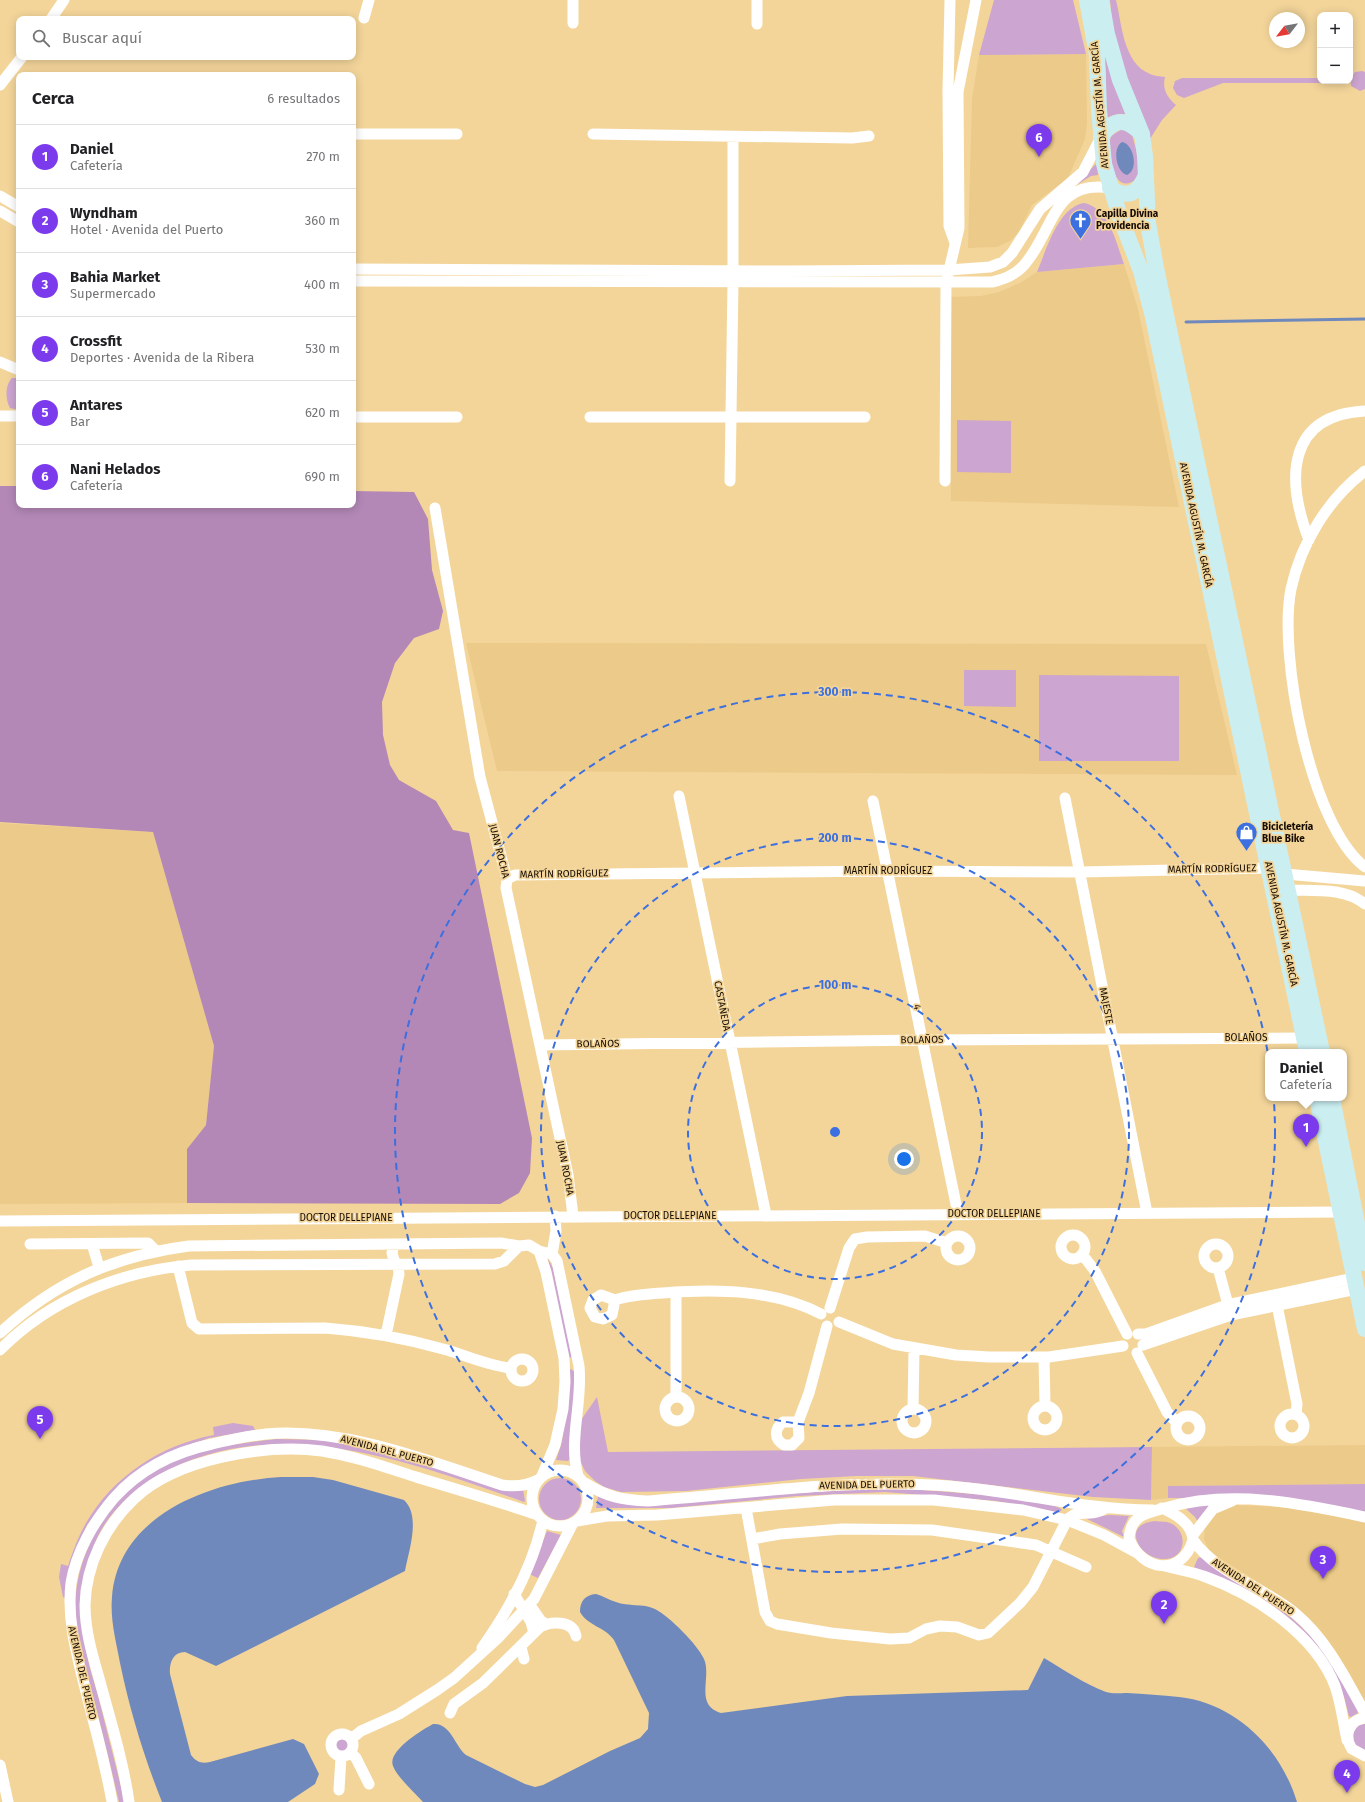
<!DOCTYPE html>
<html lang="es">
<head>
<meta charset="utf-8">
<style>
  body { margin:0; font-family:"Fira Sans",sans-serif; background:#f6f6f6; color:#202124 }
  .controls { position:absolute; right:12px; top:12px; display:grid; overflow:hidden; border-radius:8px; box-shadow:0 2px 10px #0003 }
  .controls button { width:36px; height:36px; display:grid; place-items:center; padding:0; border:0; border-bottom:1px solid #e0e0e0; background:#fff; color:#202124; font:20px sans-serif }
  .compass { position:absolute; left:1269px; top:12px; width:36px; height:36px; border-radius:50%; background:#fff; box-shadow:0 2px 10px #0003; rotate:239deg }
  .you { position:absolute; left:904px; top:1159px; width:14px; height:14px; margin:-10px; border:3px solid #fff; border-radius:50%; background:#1a73e8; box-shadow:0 0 0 6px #1a73e833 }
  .badge { display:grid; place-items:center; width:26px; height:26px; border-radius:50%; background:#7c3aed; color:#fff; font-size:13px; font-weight:700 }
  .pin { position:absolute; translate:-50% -33px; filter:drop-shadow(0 1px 2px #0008) }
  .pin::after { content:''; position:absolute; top:21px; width:14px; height:12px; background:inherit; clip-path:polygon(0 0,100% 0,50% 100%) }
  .popup { position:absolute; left:1265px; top:1049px; width:82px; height:52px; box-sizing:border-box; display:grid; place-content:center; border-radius:8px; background:#fff; filter:drop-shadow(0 1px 3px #0005); font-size:13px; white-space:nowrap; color:#757577 }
  .popup b { font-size:15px; color:#202124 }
  .popup::after { content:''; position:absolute; left:50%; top:100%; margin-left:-8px; border:8px solid transparent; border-top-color:#fff }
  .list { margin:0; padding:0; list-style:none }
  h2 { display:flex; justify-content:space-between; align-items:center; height:52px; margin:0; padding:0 16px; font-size:17px }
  h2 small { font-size:13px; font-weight:400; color:#757577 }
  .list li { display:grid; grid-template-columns:26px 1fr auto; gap:12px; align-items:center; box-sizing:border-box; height:64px; padding:0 16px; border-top:1px solid #e0e0e0 }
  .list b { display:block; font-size:15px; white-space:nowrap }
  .list p { margin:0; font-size:13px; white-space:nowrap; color:#757577 }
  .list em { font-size:13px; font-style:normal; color:#757577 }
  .icon { flex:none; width:22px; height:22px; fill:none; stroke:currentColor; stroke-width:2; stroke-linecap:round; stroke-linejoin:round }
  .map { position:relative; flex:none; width:1365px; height:1802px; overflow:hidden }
  .search { position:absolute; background:#fff; box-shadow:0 2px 10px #0003; left:16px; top:16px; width:340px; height:44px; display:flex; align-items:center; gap:10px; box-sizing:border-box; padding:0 14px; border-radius:8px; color:#757577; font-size:15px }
  .panel { position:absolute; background:#fff; box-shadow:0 2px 10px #0003; left:16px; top:72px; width:340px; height:436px; border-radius:8px }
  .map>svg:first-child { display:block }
  .built { fill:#ecca89 }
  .green { fill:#cca5d0 }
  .forest { fill:#b388b7 }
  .water { fill:#7089bc }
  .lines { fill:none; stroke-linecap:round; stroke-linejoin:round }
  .stream { stroke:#7089bc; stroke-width:3 }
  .street { stroke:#fff; stroke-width:11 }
  .secondary { stroke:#cbeef1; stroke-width:16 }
  .ring { fill:none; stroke:#3c6fdf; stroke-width:2; stroke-dasharray:7 5 }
  .labels { text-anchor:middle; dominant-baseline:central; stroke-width:3.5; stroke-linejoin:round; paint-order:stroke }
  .street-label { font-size:10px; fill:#150b00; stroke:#f3d59a }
  .poi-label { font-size:10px; font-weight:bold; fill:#150b00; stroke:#f3d59a; text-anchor:start }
  .centre { fill:#3c6fdf; stroke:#f3d59a; stroke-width:2 }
  .ring-label { font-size:12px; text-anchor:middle; font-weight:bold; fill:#3c6fdf; stroke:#f3d59a; stroke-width:3.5; stroke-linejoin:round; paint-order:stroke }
</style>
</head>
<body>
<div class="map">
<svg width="1365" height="1802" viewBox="0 0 1365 1802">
  <rect width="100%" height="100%" fill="#f3d59a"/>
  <path class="built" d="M 1086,54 L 1087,123 L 1085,139 L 1068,178 L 1032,205 L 1019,232 L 1010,241 L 997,247 L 968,248 L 972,99 L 979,55 Z
    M 1124,264 L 1138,309 L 1179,507 L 951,501 L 950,297 L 981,296 L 999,292 L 1020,283 L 1037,272 Z
    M 466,643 L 1206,644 L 1237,775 L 497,771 Z
    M 0,823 L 153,832 L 214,1046 L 206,1125 L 187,1149 L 187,1203 L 0,1204 Z
    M 1365,1445 L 1365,1484 L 1169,1486 L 1168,1498 L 1151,1500 L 1152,1447 Z
    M 1237,1505 L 1299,1508 L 1365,1522 L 1365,1705 L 1349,1672 L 1320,1630 L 1292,1603 L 1213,1554 L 1208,1548 L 1204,1540 L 1205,1523 L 1222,1508 Z"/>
  <path class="green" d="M 994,0 L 1073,0 L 1086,54 L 979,55 Z
    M 1110,0 L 1116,0 C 1122,24 1123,63 1150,74 C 1154,76 1160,76 1165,77 C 1162,89 1167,97 1176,105 L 1162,120 L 1150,139 L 1119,61 L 1113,31 Z
    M 1103,46 L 1126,114 L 1118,114 L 1106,118 L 1106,74 Z
    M 1362,71 L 1365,72 L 1365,89 L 1360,91 L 1351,86 L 1350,79 L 1355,72 Z
    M 1182,78 L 1320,78 L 1320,81 L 1339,81 L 1339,83 L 1223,83 L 1184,98 L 1177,95 L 1173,88 L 1175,81 Z
    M 1122,129 L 1132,134 C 1134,143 1141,164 1139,171 C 1138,182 1124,189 1117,178 C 1112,172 1108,143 1111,136 Z
    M 1097,163 L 1098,175 L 1091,176 L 1078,184 L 1076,183 Z
    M 1084,203 C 1109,208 1116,242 1124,264 L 1037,272 C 1046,251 1058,207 1084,203 Z
    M 12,378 L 19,378 L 19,410 L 10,408 C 5,399 5,385 12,378 Z
    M 957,420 L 1011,421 L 1011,473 L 957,472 Z
    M 964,670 L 1016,670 L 1016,707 L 964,706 Z
    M 1039,675 L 1179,676 L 1179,761 L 1039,761 Z
    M 548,1259 L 553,1268 L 572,1356 L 571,1358 L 569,1357 Z
    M 571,1369 L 575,1372 L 575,1377 L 570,1459 L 568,1461 L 556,1460 L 562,1442 L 569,1371 Z
    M 597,1397 L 608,1452 L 1152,1447 L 1151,1500 L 1093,1497 L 913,1476 L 856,1476 L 801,1479 L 686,1491 L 621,1492 L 604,1487 L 595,1481 L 585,1471 L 578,1456 L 581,1420 Z
    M 233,1423 L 253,1426 L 255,1430 L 209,1438 L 178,1449 L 100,1508 L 87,1525 L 80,1542 L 65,1598 L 63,1597 L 59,1577 L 61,1564 L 68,1566 C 73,1551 78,1537 86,1523 C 113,1476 161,1445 214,1435 L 213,1427 Z
    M 277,1439 L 325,1440 L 364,1448 L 523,1489 L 525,1501 L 524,1502 C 409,1461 272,1410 157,1476 C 132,1490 103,1518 94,1546 C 90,1557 92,1574 91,1586 C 90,1604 85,1637 87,1653 C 89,1668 95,1684 99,1699 C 107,1732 116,1766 124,1799 L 124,1802 L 119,1802 C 110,1764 101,1726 91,1688 C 86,1667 79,1647 76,1626 C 68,1559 109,1491 168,1463 C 202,1447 241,1443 277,1439 Z
    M539 1499a21 21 0 1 1 42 0a21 21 0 1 1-42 0Z
    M 1365,1484 L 1365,1512 L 1290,1499 L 1168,1498 L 1168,1486 Z
    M 885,1488 C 910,1489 1052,1497 1062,1510 L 1058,1513 L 996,1501 L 885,1492 L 797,1496 L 671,1508 L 596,1508 L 598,1496 L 759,1495 Z
    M 1216,1504 L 1198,1522 L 1195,1517 L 1184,1507 Z
    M 1110,1515 L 1129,1516 L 1122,1531 L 1124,1537 L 1085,1518 Z
    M 1155,1521 C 1160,1522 1166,1521 1170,1523 C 1189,1531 1186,1559 1165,1559 C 1139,1560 1120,1524 1155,1521 Z
    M 547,1531 L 561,1535 L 538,1578 L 529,1574 Z
    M 1202,1557 C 1239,1581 1282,1604 1312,1638 C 1324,1651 1332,1666 1341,1681 C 1347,1689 1357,1703 1358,1713 L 1351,1717 L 1349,1716 L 1344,1697 L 1332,1668 L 1241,1587 L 1194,1567 L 1198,1558 Z
    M 1365,1724 L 1365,1751 L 1354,1744 L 1353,1731 L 1359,1725 Z
    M335 1746a7 7 0 1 1 14 0a7 7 0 1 1-14 0Z"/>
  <path class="forest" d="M 0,486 L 19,486 L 19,505 L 353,505 L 353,491 L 414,492 L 428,519 L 432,570 L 443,611 L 439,629 L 414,638 L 395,663 L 382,702 L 383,735 L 390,765 L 399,780 L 436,801 L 453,830 L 469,833 L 532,1138 L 530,1173 L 519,1193 L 500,1204 L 187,1203 L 187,1149 L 206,1125 L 214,1046 L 153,832 L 0,822 Z"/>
  <path class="water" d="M 1122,142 C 1134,144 1139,170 1127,175 C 1116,172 1112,148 1122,142 Z
    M 281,1477 L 313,1477 L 333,1480 L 404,1500 C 421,1516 409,1550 405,1571 L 216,1666 L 185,1652 C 173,1652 169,1663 170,1674 L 191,1755 C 196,1762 202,1764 210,1762 L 293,1739 L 304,1744 L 319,1774 L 315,1784 L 288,1802 L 162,1802 C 144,1757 130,1711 120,1663 C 116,1641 110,1620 112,1597 C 118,1515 211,1481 281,1477 Z
    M 596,1594 C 603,1596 609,1600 616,1602 C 628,1607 643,1603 655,1609 C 670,1617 697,1644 704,1659 C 712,1677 694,1705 721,1713 L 847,1696 L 1028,1690 L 1044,1658 C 1064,1670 1085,1684 1106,1692 C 1112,1694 1121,1693 1127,1693 C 1144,1694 1162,1695 1179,1697 C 1236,1703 1281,1749 1297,1802 L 423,1802 C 415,1793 397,1777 393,1766 C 387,1751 422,1730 433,1724 C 450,1722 455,1746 466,1755 L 525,1784 L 535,1787 L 543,1785 L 610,1751 L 640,1738 L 648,1729 L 649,1713 L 614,1640 C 605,1627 588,1626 580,1612 C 580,1601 585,1595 596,1594 Z"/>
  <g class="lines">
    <path class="stream" d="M 1186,322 L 1365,319"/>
    <path class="street" d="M 757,0 L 757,24
      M 950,0 L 948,91 L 949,226 L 955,243
      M 364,18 L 369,0
      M 51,19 L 64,0
      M 573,23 L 573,0
      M 0,85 L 22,57
      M 353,134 L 457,134
      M 593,134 L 852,138 L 869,136
      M 0,196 L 19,207
      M 0,211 L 19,222
      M 353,269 L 785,271 L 949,270 L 990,267 L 1003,262 L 1012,253 L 1040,209 L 1083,172 L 1101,137
      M 353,281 L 992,282 C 1006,279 1020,272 1028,260 C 1054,227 1055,179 1110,188
      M 0,362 L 19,370
      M 0,416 L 19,416
      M 353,417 L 457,417
      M 590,417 L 865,417
      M 1365,471 C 1328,499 1301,543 1291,589 C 1278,654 1310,825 1365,867
      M 730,481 L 733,282 L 733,137
      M 945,481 L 946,283 L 959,228 L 958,92 L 976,0
      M 435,508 L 480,777 L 507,879 L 506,888 L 568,1175 L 573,1216
      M 1309,540 C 1286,480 1286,415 1365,411
      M 679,796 L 766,1215
      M 1065,798 L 1147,1213
      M 873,801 L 958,1214
      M 507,879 L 515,875 L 888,871 L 1080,872 L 1269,868 L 1274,864
      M 1280,879 L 1285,874 L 1365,881
      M 1288,890 C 1314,891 1344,887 1365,904
      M 540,1045 L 924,1040 L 1304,1038
      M 0,1221 L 1340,1212
      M1061 1247a12 12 0 1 1 24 0a12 12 0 1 1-24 0Z
      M946 1248a12 12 0 1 1 24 0a12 12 0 1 1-24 0Z
      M 30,1244 L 148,1243 L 156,1251
      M 92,1244 L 99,1267
      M 394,1244 L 392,1253 L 395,1264
      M1204 1256a12 12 0 1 1 24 0a12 12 0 1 1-24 0Z
      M 539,1251 L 552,1254 L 557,1261 L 579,1366 C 583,1402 568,1440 578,1476
      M 552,1254 L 556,1231 L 555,1216
      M 1082,1254 L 1095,1271 L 1127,1334
      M 178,1266 L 192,1323 L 199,1329 L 325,1328 C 365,1331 404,1338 443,1349 C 466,1355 488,1366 511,1368
      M 1218,1268 L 1230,1312
      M 676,1292 L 676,1397
      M 601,1295 L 615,1300 L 612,1315 L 603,1319 L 595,1317 L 590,1308 L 593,1300 Z
      M 615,1300 C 630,1295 647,1294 663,1293 C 715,1289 774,1289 821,1314
      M 1276,1300 L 1297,1404 L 1296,1415
      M 830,1308 L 849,1248 L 855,1239 L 867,1237 L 925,1236 L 947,1243
      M 839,1322 L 893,1344 L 956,1355 L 989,1357 L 1049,1357 L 1123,1346
      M 0,1333 C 56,1281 114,1256 189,1246 L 501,1243 L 519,1246 L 529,1245 L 539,1251 L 546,1272 L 564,1358 L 565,1382 L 563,1409 L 555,1445 L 542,1476
      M 1138,1334 L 1146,1334 L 1227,1305 L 1354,1278
      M 386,1335 L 399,1274 L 398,1264
      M 1143,1345 L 1231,1315 L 1357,1289
      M 0,1350 C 50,1299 121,1271 191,1265 L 495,1264 L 504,1261 L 519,1246
      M 1137,1353 L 1167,1412 L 1177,1423
      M 1044,1357 L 1045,1406
      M511 1370a11 11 0 1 1 22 0a11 11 0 1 1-22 0Z
      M665 1409a12 12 0 1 1 24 0a12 12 0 1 1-24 0Z
      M1033 1418a12 12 0 1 1 24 0a12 12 0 1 1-24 0Z
      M 913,1409 L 914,1349
      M902 1421a12 12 0 1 1 24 0a12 12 0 1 1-24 0Z
      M1280 1426a12 12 0 1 1 24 0a12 12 0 1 1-24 0Z
      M1176 1428a12 12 0 1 1 24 0a12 12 0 1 1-24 0Z
      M 783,1422 L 798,1422 L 799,1438 L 792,1445 L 784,1445 C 774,1439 774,1429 783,1422 Z
      M 798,1422 L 809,1393 L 827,1326
      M532 1498a28 28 0 1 1 56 0a28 28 0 1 1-56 0Z
      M 585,1483 C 607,1497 622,1500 648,1501 C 743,1494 838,1480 933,1485 C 1007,1488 1079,1510 1153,1510
      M 746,1508 L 765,1612 L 770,1621 L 777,1624 L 831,1633 L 890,1639 L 909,1638 L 926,1629 L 940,1626 L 957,1627 L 979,1635 L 988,1633 L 1020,1603 L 1033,1587 L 1067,1520 C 1080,1507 1088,1519 1106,1508
      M 1162,1508 C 1175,1514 1192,1523 1193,1540 C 1182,1577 1141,1572 1129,1538 C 1131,1515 1146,1513 1165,1508 C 1231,1489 1299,1503 1365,1517
      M 577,1521 L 607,1516 L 657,1515 L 834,1500 L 934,1500 L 1023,1510 L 1067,1520 L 1104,1535 L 1137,1553
      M 1193,1535 L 1213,1509 L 1232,1501
      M 752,1539 L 780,1534 L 842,1529 L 932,1530 L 1036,1545 L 1086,1567
      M 1193,1540 C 1216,1573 1265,1588 1296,1614 C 1328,1641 1345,1678 1365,1713
      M 1165,1566 C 1179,1570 1193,1572 1206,1577 C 1256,1595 1316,1636 1335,1686 C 1341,1703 1343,1722 1347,1740
      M 514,1594 L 531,1622 L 534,1633
      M 530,1605 L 541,1621 L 546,1624
      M 521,1647 L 524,1659
      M 482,1648 C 509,1610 533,1566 543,1520
      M 450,1713 L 454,1704 L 483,1683 L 540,1627 C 551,1621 573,1620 576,1636
      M 1365,1718 C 1349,1720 1343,1736 1352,1749 L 1365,1756
      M331 1745a11 11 0 1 1 22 0a11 11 0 1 1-22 0Z
      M 351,1739 L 361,1731 L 399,1714 L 437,1690 L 454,1678 L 498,1638 L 534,1599 L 573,1523
      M 351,1753 L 356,1758 L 369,1784
      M 0,1765 L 8,1802
      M 339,1790 L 341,1757
      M 112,1802 C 105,1761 93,1721 83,1680 C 75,1648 67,1616 71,1583 C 76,1552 94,1521 114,1498 C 140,1469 174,1452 212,1444 C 229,1440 248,1436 266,1434 C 344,1427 429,1461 502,1485 C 515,1487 526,1486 538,1480
      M 129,1802 C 123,1760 110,1719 99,1678 C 92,1654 85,1630 85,1605 C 86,1565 105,1526 134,1499 C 177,1458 266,1444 322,1451 C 354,1456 385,1467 416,1477 C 456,1489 497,1501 538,1515"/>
    <path class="secondary" d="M 1087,0 L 1097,55 L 1099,110 L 1104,164 L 1120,217 L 1141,271 L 1153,317 L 1307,1052
      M 1101,0 L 1107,34 L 1120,80 L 1142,134 L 1145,156 L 1148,223 L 1156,268 L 1322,1052
      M 1101,137 C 1114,117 1126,118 1142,134
      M 1110,188 C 1128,199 1138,194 1146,175
      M 1317,1098 L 1365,1329
      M 1332,1098 L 1365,1263"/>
  </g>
  <g class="ring">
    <circle cx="835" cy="1132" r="147"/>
    <circle cx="835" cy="1132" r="294"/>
    <circle cx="835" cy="1132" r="440"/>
  </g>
  <defs>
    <symbol id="church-pin" viewBox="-11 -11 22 30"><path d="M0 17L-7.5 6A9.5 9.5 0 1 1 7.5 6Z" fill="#3c6fdf" stroke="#f3d59a"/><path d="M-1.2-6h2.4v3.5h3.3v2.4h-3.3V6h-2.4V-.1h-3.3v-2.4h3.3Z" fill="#fff"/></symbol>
    <symbol id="shop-pin" viewBox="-11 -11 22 30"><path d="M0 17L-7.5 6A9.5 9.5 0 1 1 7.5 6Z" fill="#3c6fdf" stroke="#f3d59a"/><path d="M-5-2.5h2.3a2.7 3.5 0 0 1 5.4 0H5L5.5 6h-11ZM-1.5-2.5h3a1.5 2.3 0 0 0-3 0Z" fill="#fff"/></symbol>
  </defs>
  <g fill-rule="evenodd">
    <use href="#church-pin" x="1068" y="208" width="25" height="34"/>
    <use href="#shop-pin" x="1234" y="820" width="25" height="34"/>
  </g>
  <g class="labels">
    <g class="street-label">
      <text transform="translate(1100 105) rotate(-95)">AVENIDA AGUSTÍN M. GARCÍA</text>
      <text transform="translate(1196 525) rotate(78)">AVENIDA AGUSTÍN M. GARCÍA</text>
      <text transform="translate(499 851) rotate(76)">JUAN ROCHA</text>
      <text transform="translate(1212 869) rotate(-1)">MARTÍN RODRÍGUEZ</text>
      <text x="888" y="871">MARTÍN RODRÍGUEZ</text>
      <text transform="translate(564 874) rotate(-1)">MARTÍN RODRÍGUEZ</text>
      <text transform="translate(1281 924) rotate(78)">AVENIDA AGUSTÍN M. GARCÍA</text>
      <text transform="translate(722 1006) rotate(79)">CASTAÑEDA</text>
      <text transform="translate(1106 1006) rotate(79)">MAJESTE</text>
      <text transform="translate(917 1007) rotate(78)">4</text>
      <text x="1246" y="1038">BOLAÑOS</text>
      <text transform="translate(922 1040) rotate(-1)">BOLAÑOS</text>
      <text transform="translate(598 1044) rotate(-1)">BOLAÑOS</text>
      <text transform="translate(565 1168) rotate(79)">JUAN ROCHA</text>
      <text x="994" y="1214">DOCTOR DELLEPIANE</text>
      <text x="670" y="1216">DOCTOR DELLEPIANE</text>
      <text x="346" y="1218">DOCTOR DELLEPIANE</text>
      <text transform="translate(387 1451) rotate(15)">AVENIDA DEL PUERTO</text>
      <text transform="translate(867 1485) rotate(-1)">AVENIDA DEL PUERTO</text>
      <text transform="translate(1253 1587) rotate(33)">AVENIDA DEL PUERTO</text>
      <text transform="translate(82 1673) rotate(77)">AVENIDA DEL PUERTO</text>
    </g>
    <g class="poi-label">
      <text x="1096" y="214">Capilla Divina<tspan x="1096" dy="12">Providencia</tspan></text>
      <text x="1262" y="827">Bicicletería<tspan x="1262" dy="12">Blue Bike</tspan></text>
    </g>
  </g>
  <circle cx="835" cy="1132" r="6" class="centre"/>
  <g class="ring-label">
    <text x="835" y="696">300 m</text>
    <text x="835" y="842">200 m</text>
    <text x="835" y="989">100 m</text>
  </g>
</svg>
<div class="controls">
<button>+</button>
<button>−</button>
</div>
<svg class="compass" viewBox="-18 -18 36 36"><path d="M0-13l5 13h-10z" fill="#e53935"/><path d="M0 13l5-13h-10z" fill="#757577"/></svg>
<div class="you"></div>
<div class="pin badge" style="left:1306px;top:1147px">1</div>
<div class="popup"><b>Daniel</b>Cafetería</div>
<div class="pin badge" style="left:1164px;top:1624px">2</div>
<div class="pin badge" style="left:1323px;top:1579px">3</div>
<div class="pin badge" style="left:1347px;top:1793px">4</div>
<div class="pin badge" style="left:40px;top:1439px">5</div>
<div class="pin badge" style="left:1039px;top:157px">6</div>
<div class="search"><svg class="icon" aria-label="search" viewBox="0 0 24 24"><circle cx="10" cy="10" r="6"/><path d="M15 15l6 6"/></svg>Buscar aquí</div>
<section class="panel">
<h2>Cerca<small>6 resultados</small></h2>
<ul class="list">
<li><span class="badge">1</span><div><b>Daniel</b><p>Cafetería</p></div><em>270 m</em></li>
<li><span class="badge">2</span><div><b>Wyndham</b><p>Hotel · Avenida del Puerto</p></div><em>360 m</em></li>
<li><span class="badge">3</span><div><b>Bahia Market</b><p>Supermercado</p></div><em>400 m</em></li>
<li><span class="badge">4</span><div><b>Crossfit</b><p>Deportes · Avenida de la Ribera</p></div><em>530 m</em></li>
<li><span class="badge">5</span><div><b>Antares</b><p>Bar</p></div><em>620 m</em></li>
<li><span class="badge">6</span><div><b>Nani Helados</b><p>Cafetería</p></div><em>690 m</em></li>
</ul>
</section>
</div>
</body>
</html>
